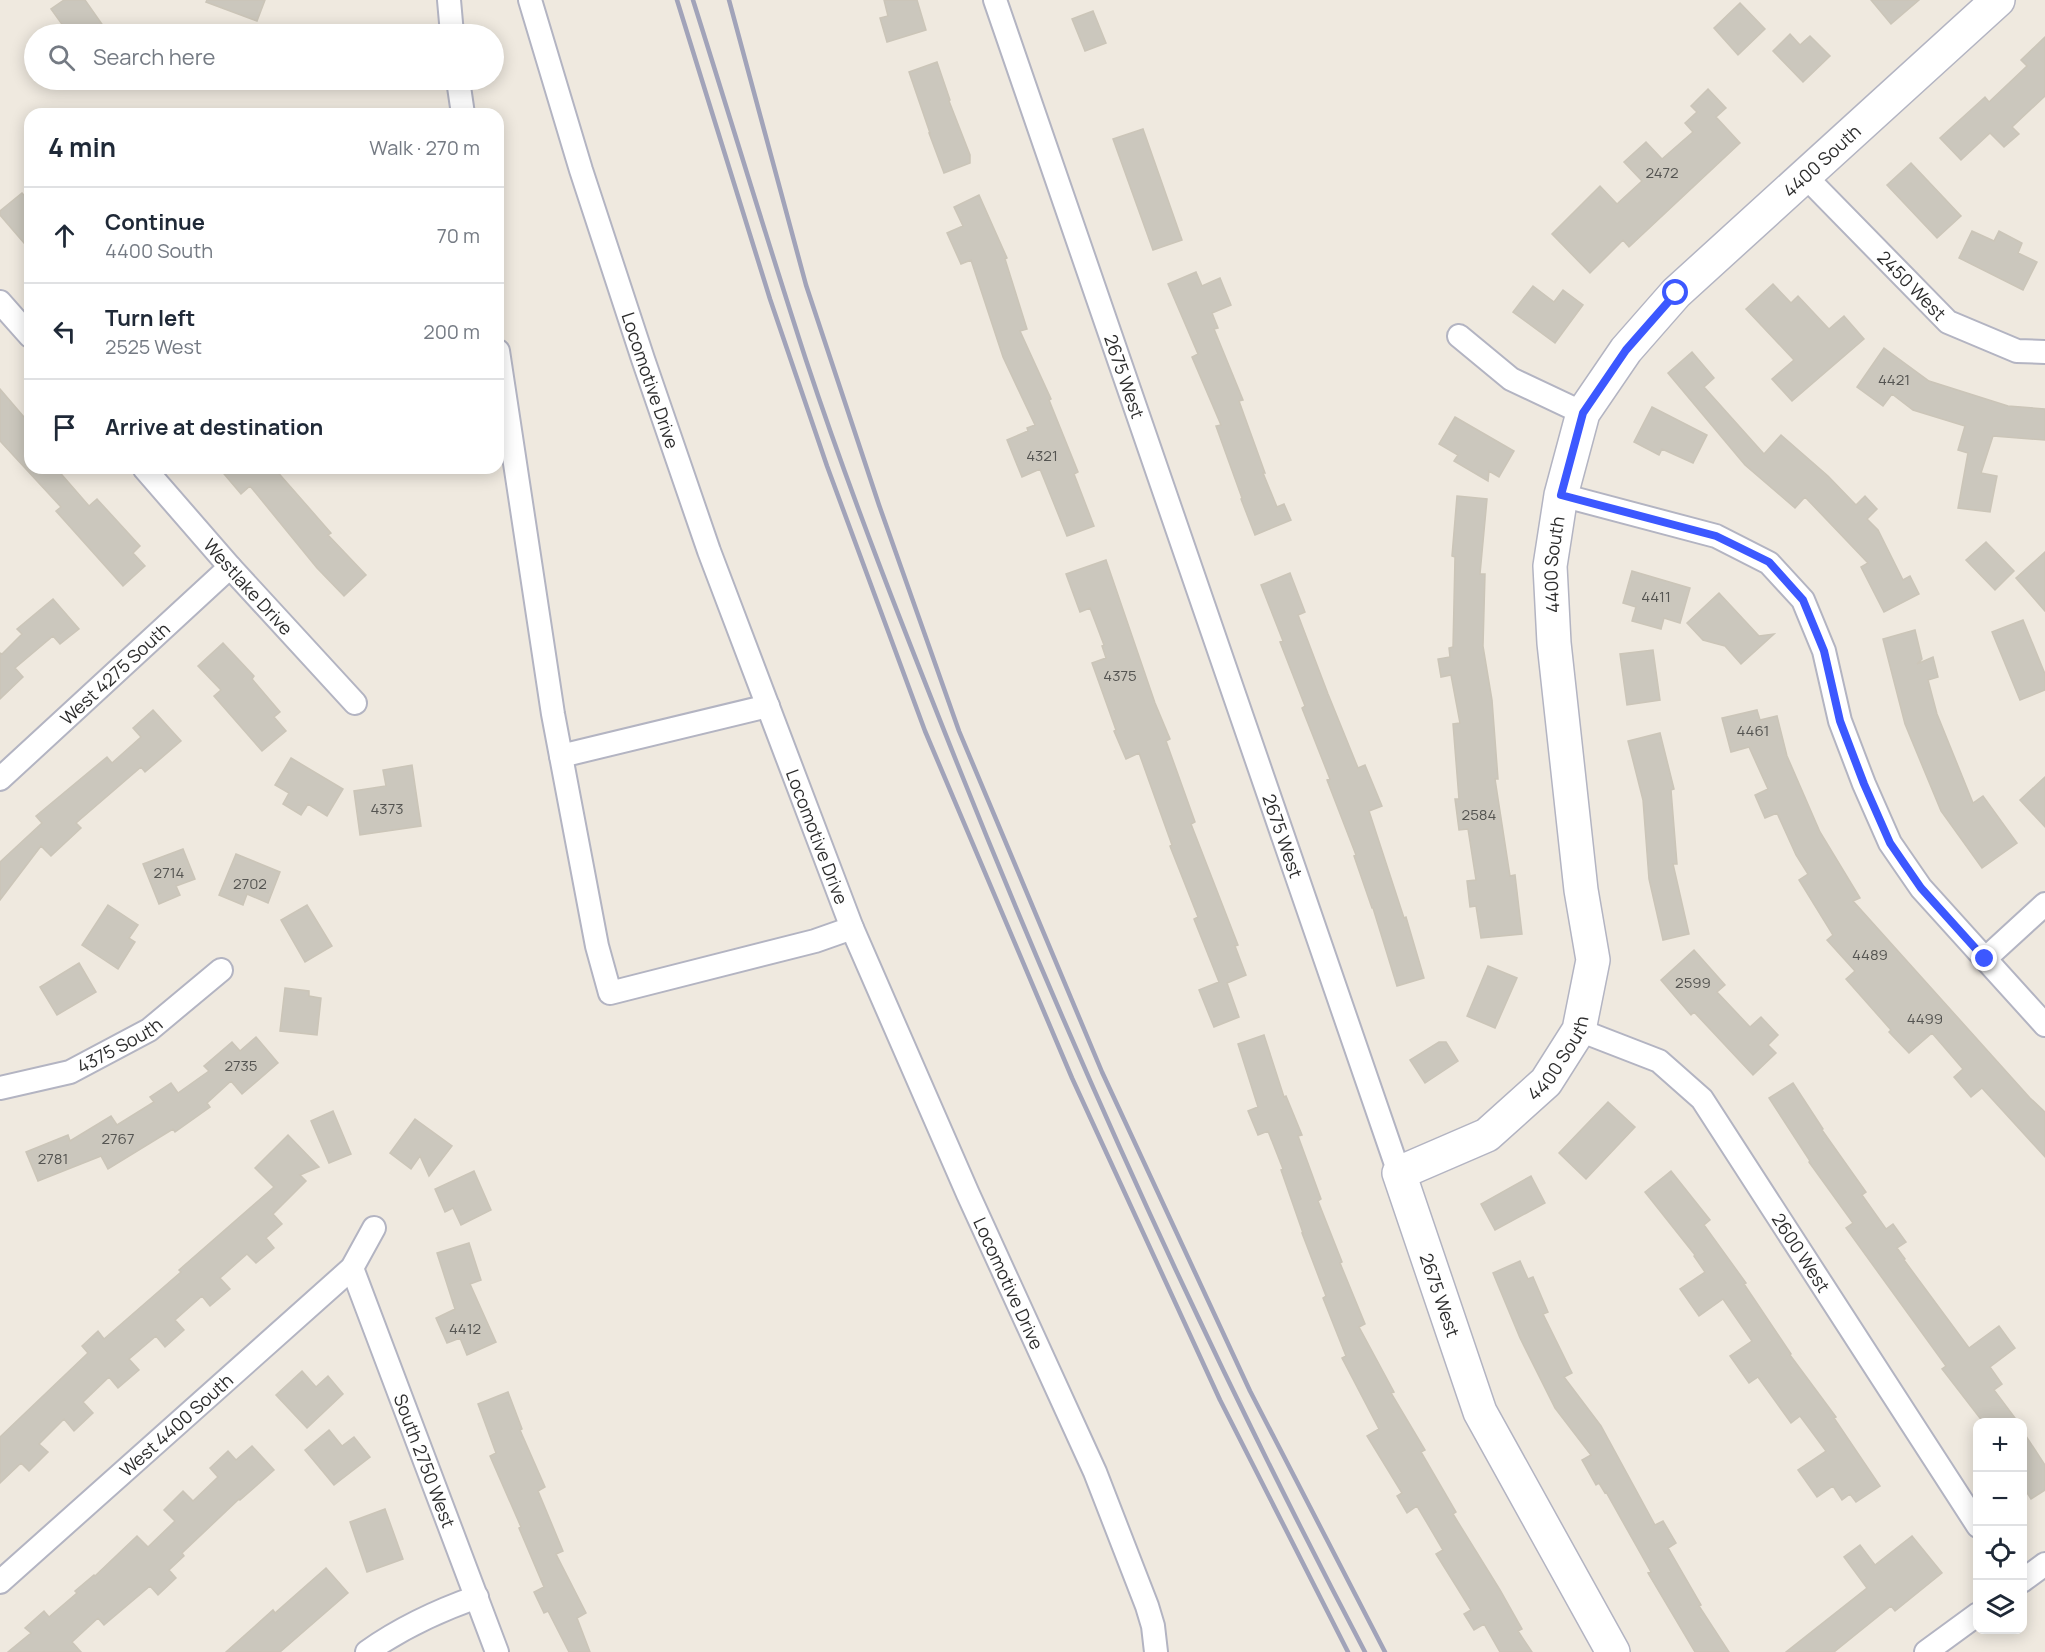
<!DOCTYPE html>
<html lang="en">
<head>
<meta charset="utf-8">
<style>
  body { margin:0; font-family:Manrope,sans-serif; background:#f6f6f7; color:#1f2937 }
  .controls { position:absolute; right:18px; bottom:18px; display:grid; overflow:hidden; border-radius:12px; box-shadow:0 3px 15px #0003 }
  .controls button { width:54px; height:54px; display:grid; place-items:center; padding:0; border:0; border-bottom:2px solid #e0e1e3; background:#fff; color:#1f2937; font:30px sans-serif }
  .stop { position:absolute; width:18px; height:18px; margin:-14px; border:4px solid #3c58ff; border-radius:50%; background:#fff }
  .stop.end { background:#3c58ff; border-color:#fff; box-shadow:0 2px 6px #0008 }
  .list { margin:0; padding:0; list-style:none }
  h2 { display:flex; justify-content:space-between; align-items:center; height:78px; margin:0; padding:0 24px; font-size:26px }
  h2 small { font-size:20px; font-weight:400; color:#747a83 }
  .list li { display:grid; grid-template-columns:39px 1fr auto; gap:18px; align-items:center; box-sizing:border-box; height:96px; padding:0 24px; border-top:2px solid #e0e1e3 }
  .list b { display:block; font-size:22px; white-space:nowrap }
  .list p { margin:0; font-size:20px; white-space:nowrap; color:#747a83 }
  .list em { font-size:20px; font-style:normal; color:#747a83 }
  .icon { flex:none; width:33px; height:33px; fill:none; stroke:currentColor; stroke-width:2; stroke-linecap:round; stroke-linejoin:round }
  .map { position:relative; flex:none; width:2045px; height:1652px; overflow:hidden }
  .search { position:absolute; background:#fff; box-shadow:0 3px 15px #0003; left:24px; top:24px; width:480px; height:66px; display:flex; align-items:center; gap:15px; box-sizing:border-box; padding:0 21px; border-radius:33px; color:#747a83; font-size:22px }
  .panel { position:absolute; background:#fff; box-shadow:0 3px 15px #0003; left:24px; top:108px; width:480px; height:366px; border-radius:18px }
  .map>svg:first-child { display:block }
  .building { fill:#cbc7bd; stroke:#cbc5b8; stroke-width:1.5 }
  .lines { fill:none; stroke-linecap:round; stroke-linejoin:round }
  .street-casing { stroke:#b3b4c2; stroke-width:26 }
  .secondary-casing { stroke:#b3b4c2; stroke-width:36 }
  .street { stroke:#fff; stroke-width:22 }
  .secondary { stroke:#fff; stroke-width:33 }
  .rail { stroke:#a1a3b9; stroke-width:4.5 }
  .route { stroke:#3c58ff; stroke-width:8 }
  .labels { text-anchor:middle; dominant-baseline:central; stroke-width:4.5; stroke-linejoin:round; paint-order:stroke }
  .number-label { font-size:15px; fill:#545451 }
  .street-label { font-size:18px; fill:#2d2d2d; stroke:#fff }
</style>
</head>
<body>
<div class="map">
<svg width="2045" height="1652" viewBox="0 0 2045 1652">
  <rect width="100%" height="100%" fill="#efe9df"/>
  <path class="building" d="M 64,0 L 85,0 L 104,27 L 93,34 L 69,34 L 51,9 Z
    M 207,0 L 265,0 L 257,21 L 206,2 Z
    M 884,0 L 917,0 L 926,30 L 887,42 L 880,18 L 888,16 Z
    M 1871,0 L 1919,0 L 1891,24 Z
    M 1740,3 L 1765,29 L 1738,55 L 1714,28 Z
    M 1093,11 L 1106,43 L 1085,51 L 1072,19 Z
    M 1790,34 L 1800,45 L 1810,36 L 1830,56 L 1803,82 L 1773,51 Z
    M 2045,37 L 2045,96 L 2012,127 L 2019,134 L 2004,147 L 1990,133 L 1961,160 L 1940,138 L 1985,97 L 1989,102 L 2027,66 L 2021,60 Z
    M 937,62 L 950,100 L 949,101 L 970,155 L 970,163 L 944,173 L 929,133 L 930,133 L 909,72 Z
    M 1708,89 L 1726,108 L 1716,117 L 1740,143 L 1629,247 L 1623,240 L 1590,273 L 1552,234 L 1600,186 L 1617,204 L 1642,181 L 1624,162 L 1646,142 L 1662,159 L 1693,132 L 1685,123 L 1697,112 L 1691,106 Z
    M 1143,129 L 1182,240 L 1153,250 L 1113,139 Z
    M 1911,163 L 1961,216 L 1937,238 L 1887,185 Z
    M 22,193 L 30,202 L 30,250 L 0,215 L 0,211 Z
    M 979,195 L 1007,258 L 1005,259 L 1027,329 L 1020,331 L 1051,399 L 1049,400 L 1078,472 L 1074,474 L 1094,526 L 1067,536 L 1040,469 L 1022,477 L 1007,440 L 1028,431 L 1027,428 L 1035,425 L 1003,357 L 971,260 L 961,264 L 947,233 L 963,226 L 954,207 Z
    M 1972,231 L 1994,241 L 1999,231 L 2022,243 L 2018,253 L 2037,262 L 2023,290 L 1959,258 Z
    M 1196,272 L 1202,286 L 1220,278 L 1231,305 L 1212,313 L 1218,328 L 1214,329 L 1243,400 L 1239,401 L 1265,473 L 1263,473 L 1277,507 L 1284,504 L 1291,520 L 1255,535 L 1241,499 L 1242,498 L 1216,426 L 1221,425 L 1192,357 L 1198,354 L 1168,284 Z
    M 1773,284 L 1791,303 L 1798,296 L 1829,329 L 1844,316 L 1864,339 L 1792,401 L 1772,379 L 1794,360 L 1746,309 Z
    M 1533,286 L 1554,302 L 1563,290 L 1583,305 L 1555,343 L 1513,312 Z
    M 1884,348 L 1929,381 L 2008,406 L 2045,409 L 2045,440 L 1993,436 L 1981,473 L 1997,476 L 1990,512 L 1958,508 L 1968,453 L 1958,450 L 1965,426 L 1913,410 L 1892,394 L 1883,406 L 1857,387 Z
    M 1692,352 L 1714,378 L 1704,387 L 1764,454 L 1781,435 L 1828,476 L 1856,505 L 1865,496 L 1877,509 L 1867,519 L 1878,530 L 1903,580 L 1910,576 L 1919,594 L 1884,612 L 1861,567 L 1868,563 L 1805,497 L 1795,508 L 1745,465 L 1668,373 Z
    M 0,389 L 30,424 L 30,468 L 56,468 L 89,506 L 97,499 L 140,546 L 133,553 L 145,566 L 123,586 L 56,511 L 61,507 L 0,441 Z
    M 1652,407 L 1707,435 L 1693,463 L 1662,449 L 1659,455 L 1634,442 Z
    M 1455,417 L 1514,451 L 1499,477 L 1489,471 L 1488,481 L 1454,461 L 1458,455 L 1439,444 Z
    M 219,468 L 274,468 L 331,533 L 328,535 L 366,575 L 344,596 L 317,568 L 250,486 L 241,494 Z
    M 1457,496 L 1487,499 L 1480,574 L 1485,574 L 1483,646 L 1492,700 L 1498,779 L 1495,779 L 1510,876 L 1515,875 L 1522,934 L 1481,938 L 1476,906 L 1470,907 L 1467,881 L 1476,880 L 1468,829 L 1459,830 L 1455,799 L 1459,799 L 1453,724 L 1460,723 L 1451,675 L 1441,677 L 1438,659 L 1450,657 L 1449,648 L 1453,647 L 1455,557 L 1452,556 Z
    M 1986,542 L 2014,571 L 1995,590 L 1966,560 Z
    M 2045,552 L 2045,611 L 2016,578 Z
    M 1106,560 L 1155,703 L 1170,739 L 1166,741 L 1195,822 L 1191,824 L 1238,945 L 1235,946 L 1246,975 L 1227,983 L 1239,1017 L 1214,1027 L 1199,990 L 1219,982 L 1194,919 L 1198,917 L 1170,846 L 1172,845 L 1139,753 L 1126,759 L 1114,731 L 1116,730 L 1092,663 L 1106,658 L 1102,646 L 1104,645 L 1090,608 L 1080,612 L 1066,574 Z
    M 1632,571 L 1690,588 L 1680,623 L 1664,618 L 1661,629 L 1632,621 L 1636,607 L 1623,603 Z
    M 1290,573 L 1305,612 L 1298,615 L 1328,694 L 1358,768 L 1365,765 L 1382,806 L 1369,811 L 1404,918 L 1406,917 L 1424,978 L 1397,986 L 1373,908 L 1372,908 L 1354,856 L 1356,855 L 1327,780 L 1330,779 L 1302,708 L 1305,706 L 1280,642 L 1283,641 L 1261,585 Z
    M 1719,593 L 1759,636 L 1774,634 L 1741,664 L 1725,646 L 1703,640 L 1687,623 Z
    M 53,599 L 79,629 L 60,644 L 53,636 L 15,668 L 23,677 L 0,699 L 0,653 L 2,654 L 22,634 L 17,629 Z
    M 2023,620 L 2045,674 L 2045,690 L 2020,700 L 1992,632 Z
    M 1915,630 L 1922,659 L 1917,664 L 1933,657 L 1938,677 L 1928,680 L 1937,714 L 1973,803 L 1983,796 L 2017,843 L 1982,868 L 1941,811 L 1905,724 L 1883,639 Z
    M 223,643 L 254,676 L 252,679 L 280,712 L 274,717 L 286,731 L 262,751 L 214,696 L 221,690 L 198,666 Z
    M 1653,650 L 1660,700 L 1627,705 L 1620,654 Z
    M 153,710 L 181,741 L 145,772 L 141,767 L 76,823 L 81,828 L 51,856 L 41,846 L 0,900 L 0,862 L 42,823 L 36,816 L 107,757 L 112,763 L 141,737 L 133,728 Z
    M 1757,710 L 1760,720 L 1777,716 L 1787,756 L 1820,832 L 1860,898 L 1853,901 L 2030,1098 L 2045,1112 L 2045,1157 L 1982,1088 L 1971,1097 L 1954,1077 L 1963,1069 L 1932,1033 L 1909,1053 L 1889,1032 L 1891,1030 L 1846,979 L 1855,971 L 1827,940 L 1833,935 L 1799,880 L 1808,874 L 1796,855 L 1777,813 L 1765,818 L 1755,795 L 1768,789 L 1749,747 L 1731,752 L 1722,718 Z
    M 1660,733 L 1674,789 L 1671,790 L 1677,864 L 1673,864 L 1689,934 L 1663,940 L 1649,879 L 1643,800 L 1628,741 Z
    M 291,758 L 343,789 L 327,816 L 308,804 L 301,815 L 283,804 L 289,793 L 275,785 Z
    M 412,765 L 421,826 L 360,835 L 354,791 L 386,786 L 383,770 Z
    M 2045,777 L 2045,827 L 2020,800 Z
    M 183,849 L 195,879 L 176,886 L 180,895 L 159,904 L 143,864 Z
    M 236,854 L 280,872 L 268,903 L 247,894 L 243,905 L 219,895 Z
    M 108,905 L 138,925 L 129,938 L 135,942 L 118,969 L 82,945 Z
    M 307,905 L 332,946 L 305,962 L 281,920 Z
    M 1694,950 L 1725,985 L 1717,992 L 1750,1027 L 1761,1017 L 1778,1035 L 1768,1045 L 1776,1053 L 1753,1075 L 1694,1012 L 1691,1015 L 1661,980 Z
    M 79,963 L 96,992 L 57,1015 L 40,987 Z
    M 1488,966 L 1517,978 L 1495,1028 L 1467,1016 Z
    M 285,988 L 309,991 L 309,996 L 321,998 L 317,1035 L 280,1031 Z
    M 1264,1035 L 1284,1097 L 1286,1096 L 1302,1135 L 1298,1136 L 1321,1199 L 1318,1201 L 1342,1262 L 1340,1263 L 1365,1324 L 1359,1327 L 1394,1392 L 1391,1393 L 1425,1450 L 1421,1452 L 1456,1512 L 1453,1514 L 1500,1590 L 1522,1629 L 1518,1631 L 1532,1652 L 1500,1652 L 1484,1624 L 1474,1630 L 1464,1614 L 1471,1610 L 1436,1554 L 1443,1550 L 1417,1506 L 1407,1513 L 1397,1496 L 1402,1493 L 1367,1436 L 1379,1429 L 1342,1358 L 1346,1356 L 1323,1298 L 1326,1296 L 1302,1233 L 1303,1233 L 1281,1170 L 1283,1169 L 1268,1131 L 1258,1135 L 1248,1111 L 1258,1107 L 1238,1044 Z
    M 256,1037 L 278,1063 L 242,1094 L 231,1081 L 207,1103 L 210,1107 L 175,1132 L 173,1129 L 108,1169 L 101,1156 L 38,1181 L 26,1152 L 68,1135 L 70,1141 L 111,1116 L 117,1125 L 154,1102 L 150,1097 L 171,1083 L 178,1093 L 209,1071 L 204,1066 L 232,1042 L 240,1051 Z
    M 1439,1042 L 1446,1042 L 1458,1061 L 1425,1083 L 1410,1060 Z
    M 1793,1083 L 1823,1129 L 1822,1130 L 1866,1192 L 1862,1195 L 1886,1229 L 1893,1224 L 1906,1242 L 1897,1248 L 1905,1259 L 1904,1260 L 1969,1348 L 1999,1326 L 2015,1348 L 1990,1367 L 2002,1384 L 1994,1390 L 2018,1422 L 1983,1422 L 1942,1369 L 1946,1366 L 1846,1228 L 1853,1223 L 1809,1162 L 1810,1161 L 1769,1098 Z
    M 1608,1102 L 1635,1127 L 1586,1179 L 1559,1153 Z
    M 333,1111 L 351,1154 L 329,1163 L 311,1121 Z
    M 415,1119 L 452,1146 L 429,1176 L 420,1156 L 411,1169 L 390,1153 Z
    M 288,1135 L 319,1167 L 300,1175 L 306,1181 L 273,1214 L 282,1224 L 266,1238 L 274,1248 L 256,1263 L 247,1254 L 220,1278 L 230,1289 L 210,1306 L 202,1296 L 175,1320 L 184,1330 L 165,1347 L 156,1336 L 129,1359 L 139,1370 L 118,1388 L 109,1377 L 83,1402 L 93,1413 L 74,1431 L 64,1419 L 39,1444 L 48,1452 L 29,1471 L 21,1463 L 0,1483 L 0,1437 L 88,1353 L 82,1346 L 98,1331 L 104,1339 L 181,1272 L 179,1270 L 274,1187 L 255,1168 Z
    M 474,1171 L 491,1210 L 461,1225 L 453,1208 L 445,1212 L 435,1189 Z
    M 1671,1171 L 1710,1220 L 1704,1225 L 1746,1283 L 1744,1284 L 1791,1354 L 1790,1355 L 1836,1417 L 1834,1418 L 1880,1486 L 1856,1502 L 1850,1494 L 1842,1500 L 1833,1486 L 1817,1497 L 1798,1470 L 1826,1451 L 1800,1416 L 1791,1423 L 1758,1377 L 1749,1383 L 1730,1356 L 1752,1341 L 1723,1299 L 1699,1316 L 1680,1289 L 1705,1272 L 1694,1256 L 1695,1255 L 1645,1192 Z
    M 1531,1176 L 1545,1203 L 1495,1230 L 1481,1204 Z
    M 469,1243 L 481,1280 L 470,1284 L 496,1342 L 467,1355 L 460,1338 L 447,1343 L 436,1318 L 455,1309 L 437,1253 Z
    M 1520,1261 L 1528,1279 L 1533,1277 L 1548,1312 L 1543,1314 L 1572,1373 L 1564,1377 L 1601,1426 L 1655,1525 L 1663,1521 L 1676,1543 L 1668,1548 L 1701,1605 L 1699,1606 L 1729,1652 L 1695,1652 L 1648,1573 L 1651,1572 L 1606,1492 L 1605,1493 L 1599,1483 L 1596,1485 L 1582,1460 L 1591,1455 L 1555,1408 L 1520,1338 L 1493,1273 Z
    M 302,1371 L 316,1387 L 328,1376 L 343,1394 L 307,1428 L 276,1395 Z
    M 508,1392 L 522,1429 L 520,1430 L 545,1487 L 538,1491 L 563,1551 L 556,1554 L 586,1613 L 577,1618 L 590,1652 L 569,1652 L 548,1611 L 544,1613 L 534,1592 L 544,1587 L 519,1528 L 521,1527 L 490,1456 L 496,1453 L 478,1404 Z
    M 329,1430 L 342,1446 L 354,1437 L 370,1457 L 334,1485 L 305,1450 Z
    M 2022,1430 L 2045,1465 L 2045,1490 L 2031,1499 L 2022,1485 Z
    M 252,1446 L 274,1470 L 240,1500 L 239,1499 L 182,1553 L 184,1556 L 169,1570 L 176,1578 L 158,1595 L 150,1586 L 104,1625 L 98,1618 L 72,1642 L 81,1652 L 8,1652 L 31,1633 L 25,1628 L 44,1611 L 49,1617 L 77,1593 L 75,1591 L 94,1575 L 95,1576 L 137,1536 L 148,1547 L 175,1521 L 164,1510 L 183,1491 L 193,1501 L 218,1477 L 210,1468 L 228,1451 L 236,1460 Z
    M 385,1509 L 403,1559 L 367,1572 L 350,1522 Z
    M 1912,1536 L 1942,1573 L 1895,1611 L 1891,1606 L 1834,1652 L 1786,1652 L 1867,1588 L 1844,1557 L 1860,1545 L 1875,1565 Z
    M 326,1568 L 348,1593 L 280,1652 L 226,1652 L 273,1610 L 275,1613 Z"/>
  <g class="lines">
    <defs>
      <g id="street">
        <path d="M 449,0 L 452,34"/>
        <path id="s1" d="M 530,0 L 581,170 L 643,359 L 709,551 L 852,928 L 968,1194 L 1095,1472 L 1147,1606 L 1153,1626 L 1156,1652"/>
        <path id="s2" d="M 995,0 L 1399,1173"/>
        <path d="M 458,80 L 463,114"/>
        <path id="s3" d="M 1805,176 L 1948,322 L 2017,351 L 2045,352"/>
        <path d="M 0,302 L 30,336"/>
        <path d="M 1459,336 L 1511,379 L 1583,413"/>
        <path d="M 498,351 L 553,714 L 597,946 L 610,993 L 815,941 L 852,928"/>
        <path id="s4" d="M 144,468 L 230,567 L 355,703"/>
        <path d="M 1561,495 L 1716,536 L 1769,563 L 1803,600 L 1824,651 L 1840,721 L 1864,784 L 1890,843 L 1921,888 L 2045,1025"/>
        <path d="M 561,756 L 768,706"/>
        <path id="s5" d="M 0,779 L 230,567"/>
        <path d="M 1985,959 L 2045,904"/>
        <path id="s6" d="M 1579,1030 L 1659,1061 L 1702,1099 L 1978,1526"/>
        <path id="s7" d="M 0,1088 L 70,1072 L 149,1030 L 221,970"/>
        <path id="s8" d="M 352,1268 L 497,1652"/>
        <path d="M 2022,1581 L 2045,1564"/>
        <path id="s9" d="M 0,1582 L 352,1268 L 374,1228"/>
        <path d="M 367,1652 C 401,1628 437,1611 477,1597"/>
        <path d="M 1926,1652 L 1978,1614"/>
      </g>
      <g id="secondary">
        <path id="s10" d="M 1613,1652 L 1480,1412 L 1399,1173 L 1487,1135 L 1546,1082 L 1579,1030 L 1593,960 L 1581,890 L 1554,643 L 1550,566 L 1561,495 L 1583,413 L 1626,350 L 1676,293 L 1998,0"/>
      </g>
    </defs>
    <use href="#street" class="street-casing"/>
    <use href="#secondary" class="secondary-casing"/>
    <use href="#street" class="street"/>
    <use href="#secondary" class="secondary"/>
    <path class="rail" d="M 677,0 L 770,299 L 827,466 L 925,731 L 1072,1078 L 1220,1400 L 1348,1652
      M 693,0 C 731,120 767,240 806,360 C 851,496 904,630 957,763 C 1078,1066 1213,1363 1365,1652
      M 729,0 L 806,285 L 879,505 L 959,731 L 1102,1072 L 1250,1391 L 1385,1652"/>
  </g>
  <g class="lines">
    <path class="route" d="M 1676,293 L 1626,350 L 1583,413 L 1561,495 L 1716,536 L 1769,562 L 1803,600 L 1824,651 L 1840,721 L 1864,784 L 1890,843 L 1921,888 L 1985,959"/>
  </g>
  <g class="labels">
    <g class="number-label">
      <text x="1662" y="172">2472</text>
      <text x="1894" y="379">4421</text>
      <text x="1042" y="455">4321</text>
      <text x="1656" y="596">4411</text>
      <text x="1120" y="675">4375</text>
      <text x="1753" y="730">4461</text>
      <text x="387" y="808">4373</text>
      <text x="1479" y="814">2584</text>
      <text x="169" y="872">2714</text>
      <text x="250" y="883">2702</text>
      <text x="1870" y="954">4489</text>
      <text x="1693" y="982">2599</text>
      <text x="1925" y="1018">4499</text>
      <text x="241" y="1065">2735</text>
      <text x="118" y="1138">2767</text>
      <text x="53" y="1158">2781</text>
      <text x="465" y="1328">4412</text>
    </g>
    <g class="street-label">
      <text stroke="none"><textPath href="#s10" startOffset="1737">4400 South</textPath></text>
      <text stroke="none"><textPath href="#s3" startOffset="153">2450 West</textPath></text>
      <text stroke="none"><textPath href="#s2" startOffset="398">2675 West</textPath></text>
      <text stroke="none"><textPath href="#s1" startOffset="399">Locomotive Drive</textPath></text>
      <text stroke="none"><textPath href="#s10" startOffset="1233">4400 South</textPath></text>
      <text stroke="none"><textPath href="#s4" startOffset="158">Westlake Drive</textPath></text>
      <text stroke="none"><textPath href="#s5" startOffset="156">West 4275 South</textPath></text>
      <text stroke="none"><textPath href="#s1" startOffset="885">Locomotive Drive</textPath></text>
      <text stroke="none"><textPath href="#s2" startOffset="884">2675 West</textPath></text>
      <text stroke="none"><textPath href="#s7" startOffset="128">4375 South</textPath></text>
      <text stroke="none"><textPath href="#s10" startOffset="729">4400 South</textPath></text>
      <text stroke="none"><textPath href="#s6" startOffset="326">2600 West</textPath></text>
      <text stroke="none"><textPath href="#s1" startOffset="1371">Locomotive Drive</textPath></text>
      <text transform="translate(1440 1295) rotate(71)">2675 West</text>
      <text stroke="none"><textPath href="#s9" startOffset="236">West 4400 South</textPath></text>
      <text stroke="none"><textPath href="#s8" startOffset="206">South 2750 West</textPath></text>
    </g>
  </g>
</svg>
<div class="controls">
<button>+</button>
<button>−</button>
<button><svg class="icon" aria-label="locate" viewBox="0 0 24 24"><circle cx="12" cy="12" r="6"/><path d="M12 2v4M12 18v4M2 12h4M18 12h4"/></svg></button>
<button><svg class="icon" aria-label="layers" viewBox="0 0 24 24"><path d="M12 4l9 5-9 5-9-5zM3 14l9 5 9-5"/></svg></button>
</div>
<div class="stop" style="left:1676px;top:293px"></div>
<div class="stop end" style="left:1985px;top:959px"></div>
<div class="search"><svg class="icon" aria-label="search" viewBox="0 0 24 24"><circle cx="10" cy="10" r="6"/><path d="M15 15l6 6"/></svg>Search here</div>
<section class="panel">
<h2>4 min<small>Walk · 270 m</small></h2>
<ul class="list">
<li><svg class="icon" aria-label="ahead" viewBox="0 0 24 24"><path d="M12 20V5M6 11l6-6 6 6"/></svg><div><b>Continue</b><p>4400 South</p></div><em>70 m</em></li>
<li><svg class="icon" aria-label="left" viewBox="0 0 24 24"><path d="M17 20v-9H6M10 6l-5 5 5 5"/></svg><div><b>Turn left</b><p>2525 West</p></div><em>200 m</em></li>
<li><svg class="icon" aria-label="arrive" viewBox="0 0 24 24"><path d="M6 21V4h12l-3 4 3 4H6"/></svg><div><b>Arrive at destination</b></div></li>
</ul>
</section>
</div>
</body>
</html>
